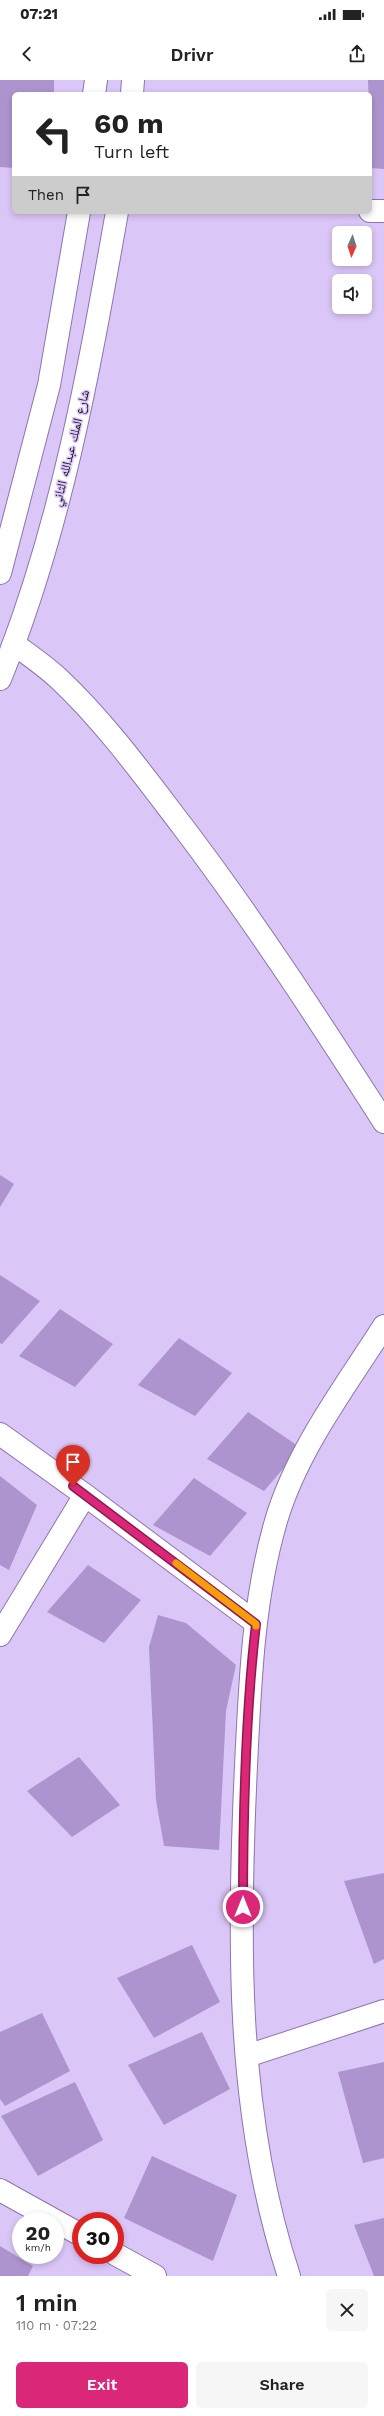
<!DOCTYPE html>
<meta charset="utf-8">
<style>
:root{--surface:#fff;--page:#f6f6f6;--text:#222;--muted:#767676;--accent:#db2777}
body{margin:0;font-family:"Work Sans","Noto Naskh Arabic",sans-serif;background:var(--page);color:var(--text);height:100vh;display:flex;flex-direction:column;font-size:15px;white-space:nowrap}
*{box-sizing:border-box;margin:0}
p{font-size:13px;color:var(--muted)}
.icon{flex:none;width:22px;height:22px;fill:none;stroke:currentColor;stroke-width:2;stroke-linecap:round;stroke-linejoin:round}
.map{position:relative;height:2196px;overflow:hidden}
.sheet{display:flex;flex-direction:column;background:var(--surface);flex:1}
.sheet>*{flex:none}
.guide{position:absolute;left:12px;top:12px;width:360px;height:122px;border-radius:6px;box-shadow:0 2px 6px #0003;background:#fff;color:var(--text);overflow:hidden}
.needle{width:26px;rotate:183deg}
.fabs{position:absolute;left:332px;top:146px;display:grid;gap:8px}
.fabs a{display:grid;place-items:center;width:40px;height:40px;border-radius:6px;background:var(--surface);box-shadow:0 2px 6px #0003;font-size:20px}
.speed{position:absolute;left:12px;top:2132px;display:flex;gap:8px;font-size:20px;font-weight:700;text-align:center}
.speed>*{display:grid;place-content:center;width:52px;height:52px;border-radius:50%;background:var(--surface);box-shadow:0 2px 6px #0003;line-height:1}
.speed small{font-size:10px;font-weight:400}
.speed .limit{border:6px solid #d22;background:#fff;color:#111}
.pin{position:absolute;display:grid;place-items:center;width:34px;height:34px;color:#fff;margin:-41px -17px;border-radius:50% 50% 50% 0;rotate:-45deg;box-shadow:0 0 4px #0007}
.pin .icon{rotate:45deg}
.me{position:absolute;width:44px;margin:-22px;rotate:0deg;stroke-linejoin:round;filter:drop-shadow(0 0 3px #0008)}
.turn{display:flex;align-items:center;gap:14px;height:84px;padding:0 16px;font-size:18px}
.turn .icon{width:52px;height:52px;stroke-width:2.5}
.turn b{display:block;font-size:28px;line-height:34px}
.then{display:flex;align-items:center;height:38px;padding:0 16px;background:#0003;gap:8px;font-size:15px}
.round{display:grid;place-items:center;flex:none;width:42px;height:42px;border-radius:6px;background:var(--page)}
.headline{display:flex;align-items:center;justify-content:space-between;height:68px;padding:0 16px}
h1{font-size:24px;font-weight:600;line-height:30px}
.primary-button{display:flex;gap:8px;margin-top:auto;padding:8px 16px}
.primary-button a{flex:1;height:46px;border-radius:6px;background:var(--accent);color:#fff;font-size:16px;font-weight:600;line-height:46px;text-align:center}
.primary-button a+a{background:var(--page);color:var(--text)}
.status{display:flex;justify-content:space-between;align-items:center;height:28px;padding:0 20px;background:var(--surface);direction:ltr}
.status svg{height:11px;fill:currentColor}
header{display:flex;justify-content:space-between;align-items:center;height:52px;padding:0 16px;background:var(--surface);font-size:18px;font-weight:600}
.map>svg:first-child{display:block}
.building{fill:#ad94ce}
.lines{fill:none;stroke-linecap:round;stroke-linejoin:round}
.street-casing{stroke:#8d75ad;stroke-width:24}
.secondary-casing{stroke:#8d75ad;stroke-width:24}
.street{stroke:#fff;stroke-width:22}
.secondary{stroke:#fff;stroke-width:22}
.route-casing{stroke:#8e194d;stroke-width:10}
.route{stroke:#db2777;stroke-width:7}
.slow{stroke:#f59e0b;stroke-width:7}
.labels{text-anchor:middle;stroke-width:3;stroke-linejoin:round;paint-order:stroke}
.street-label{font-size:13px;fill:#1d1329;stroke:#dac6f7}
</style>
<div class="status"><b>07:21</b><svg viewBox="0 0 49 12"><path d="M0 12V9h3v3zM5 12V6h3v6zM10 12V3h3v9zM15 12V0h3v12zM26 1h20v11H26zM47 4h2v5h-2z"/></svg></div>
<header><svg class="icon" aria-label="back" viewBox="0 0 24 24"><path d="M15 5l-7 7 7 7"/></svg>Drivr<svg class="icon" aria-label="share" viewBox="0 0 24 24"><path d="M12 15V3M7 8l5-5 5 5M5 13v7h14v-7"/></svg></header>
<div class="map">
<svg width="384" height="2196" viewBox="0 0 384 2196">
<rect width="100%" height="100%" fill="#dac6f7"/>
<path class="building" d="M0,0H54V14H14V88L0,87Z
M368,0H384V89L371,88Z
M0,1095L14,1104L0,1127Z
M0,1195L40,1221L2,1264L0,1263Z
M60,1229L113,1264L75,1307L19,1276Z
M179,1258L232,1293L195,1336L138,1305Z
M248,1332L301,1368L264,1411L207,1379Z
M0,1396L37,1425L9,1490L0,1485Z
M194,1398L247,1433L210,1476L153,1445Z
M88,1485L141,1520L104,1563L47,1532Z
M158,1535L186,1543L236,1585L226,1631L219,1770L164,1766L156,1720L149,1567Z
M79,1677L120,1725L72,1757L27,1711Z
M384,1793V1879L374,1884L344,1801Z
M192,1865L220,1922L154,1958L117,1898Z
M42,1933L70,1991L5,2026L0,2019V1952Z
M202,1952L230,2009L164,2045L128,1985Z
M384,1982V2078L363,2083L338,1992Z
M75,2002L103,2060L38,2096L1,2036Z
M152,2076L237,2115L213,2181L124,2138Z
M384,2138V2196H374L354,2145Z
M0,2166L33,2186L28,2196H0Z"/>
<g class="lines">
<defs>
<path id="street" d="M370,131H384
M14,564C29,575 44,585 58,598C105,642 144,696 183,747C255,842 320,942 384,1042
M0,1354L85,1415L256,1543
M0,1555L85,1415
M247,1976L384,1931
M0,2110L81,2155
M115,2174L155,2196
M289,2196C235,2033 238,1855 246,1686C250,1603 253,1520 276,1441C297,1370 345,1307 384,1246"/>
<path id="secondary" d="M94,14L96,0
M132,14L133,0
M0,493L49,305L79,132
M0,599C61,450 89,290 117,132"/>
</defs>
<use href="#street" class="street-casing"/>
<use href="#secondary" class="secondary-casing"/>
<use href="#street" class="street"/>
<use href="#secondary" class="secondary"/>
</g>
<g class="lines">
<defs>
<path id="route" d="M73,1406L256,1544C245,1637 243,1733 243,1827"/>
</defs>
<use href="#route" class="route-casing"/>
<use href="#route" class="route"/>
<path class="slow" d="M176,1483L256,1544V1546"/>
</g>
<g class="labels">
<g class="street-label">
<text transform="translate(70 368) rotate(-76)" y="5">شارع الملك عبدالله الثاني</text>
</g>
</g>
</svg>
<div class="fabs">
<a><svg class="needle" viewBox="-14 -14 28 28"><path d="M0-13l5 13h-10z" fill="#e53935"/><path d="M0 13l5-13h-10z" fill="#767676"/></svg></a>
<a><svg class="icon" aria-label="sound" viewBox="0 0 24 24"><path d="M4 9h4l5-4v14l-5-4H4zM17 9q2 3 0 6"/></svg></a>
</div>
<div class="speed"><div>20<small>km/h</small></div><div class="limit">30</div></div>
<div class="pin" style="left:73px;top:1406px;background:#d93025"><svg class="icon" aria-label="arrive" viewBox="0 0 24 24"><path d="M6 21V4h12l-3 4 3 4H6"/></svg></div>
<svg class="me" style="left:243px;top:1827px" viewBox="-20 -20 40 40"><circle r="17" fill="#db2777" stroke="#fff" stroke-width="3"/><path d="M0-11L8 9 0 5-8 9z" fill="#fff"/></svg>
<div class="guide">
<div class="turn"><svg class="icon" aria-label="left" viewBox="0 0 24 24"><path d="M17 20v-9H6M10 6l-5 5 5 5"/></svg><div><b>60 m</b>Turn left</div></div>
<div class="then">Then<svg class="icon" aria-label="arrive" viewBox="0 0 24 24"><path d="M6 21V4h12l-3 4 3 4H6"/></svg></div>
</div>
</div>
<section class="sheet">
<div class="headline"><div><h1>1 min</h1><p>110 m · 07:22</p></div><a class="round"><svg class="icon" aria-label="close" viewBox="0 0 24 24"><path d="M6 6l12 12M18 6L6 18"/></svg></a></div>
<div class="primary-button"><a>Exit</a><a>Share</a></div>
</section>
